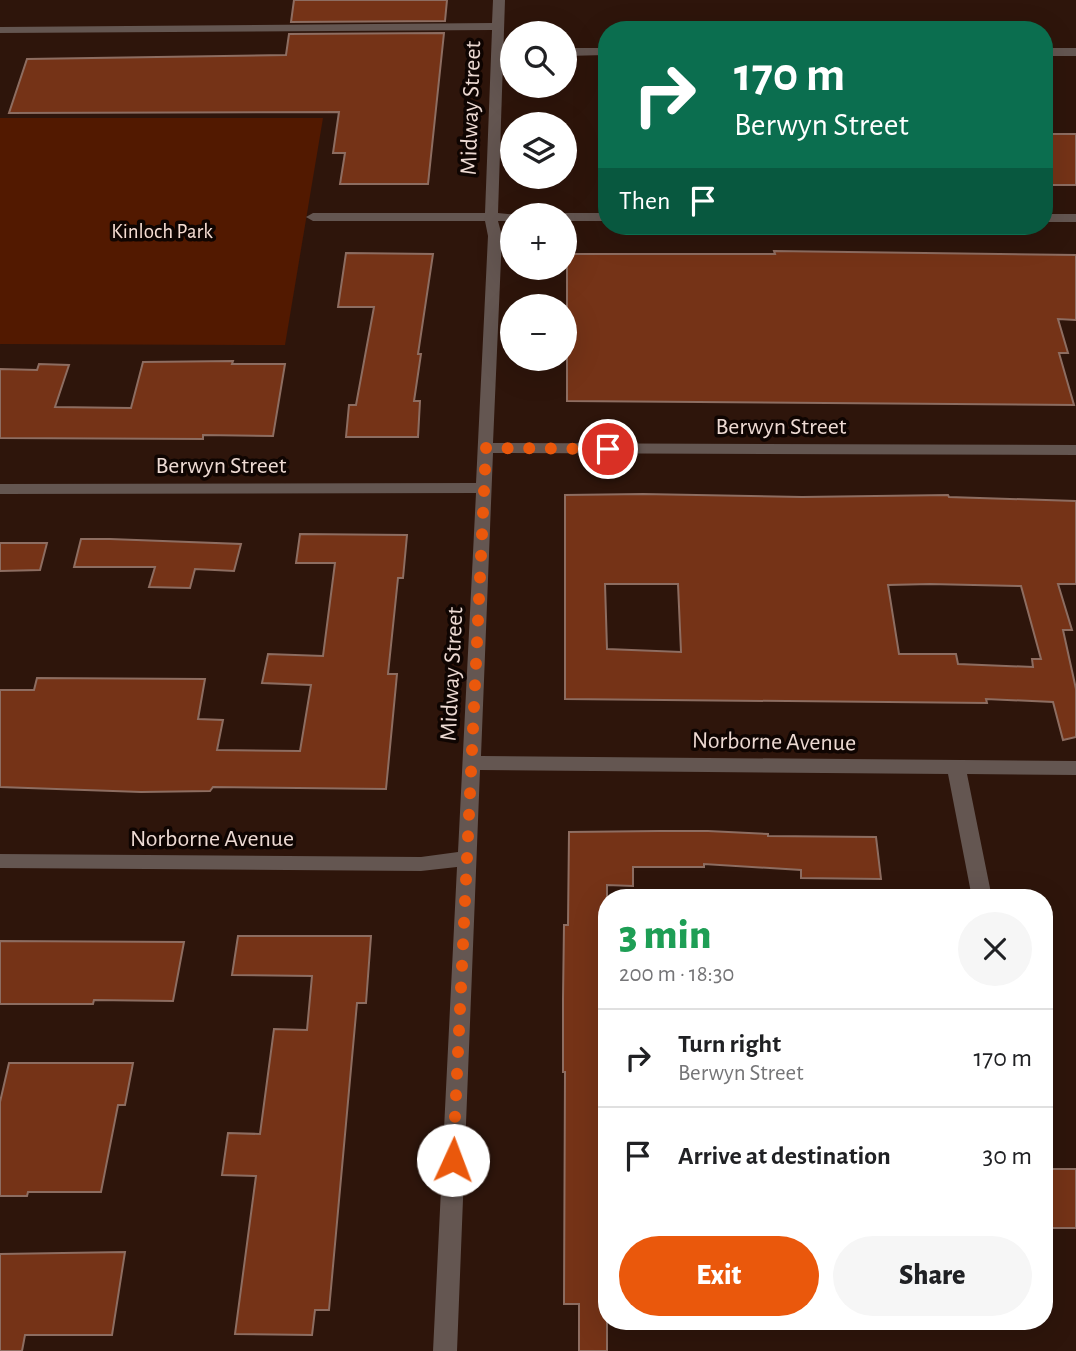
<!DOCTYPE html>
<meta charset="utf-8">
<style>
:root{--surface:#fff;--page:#f6f6f6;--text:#202124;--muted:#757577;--line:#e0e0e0;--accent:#ea580c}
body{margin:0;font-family:"Alegreya Sans",sans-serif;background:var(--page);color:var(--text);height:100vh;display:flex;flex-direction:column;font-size:26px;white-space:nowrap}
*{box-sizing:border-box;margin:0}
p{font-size:23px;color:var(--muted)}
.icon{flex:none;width:38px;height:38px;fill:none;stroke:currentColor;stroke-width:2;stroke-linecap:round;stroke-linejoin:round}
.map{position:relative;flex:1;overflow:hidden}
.sheet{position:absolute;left:598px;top:889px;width:455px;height:441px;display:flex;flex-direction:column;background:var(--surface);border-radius:28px;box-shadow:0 7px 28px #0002}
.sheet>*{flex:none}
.top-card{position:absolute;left:598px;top:21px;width:455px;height:214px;border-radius:28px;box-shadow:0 7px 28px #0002;background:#0b6e4f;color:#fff;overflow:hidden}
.tools{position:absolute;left:500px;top:21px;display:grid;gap:14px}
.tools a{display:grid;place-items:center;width:77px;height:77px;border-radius:50%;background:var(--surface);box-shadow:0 7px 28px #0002;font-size:35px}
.pin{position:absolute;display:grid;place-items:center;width:60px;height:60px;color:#fff;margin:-30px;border:4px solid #fff;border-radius:50%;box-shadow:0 2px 7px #0007}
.me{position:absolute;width:77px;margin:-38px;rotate:2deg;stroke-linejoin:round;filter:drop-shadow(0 0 5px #0008)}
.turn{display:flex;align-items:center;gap:24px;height:147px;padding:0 21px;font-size:32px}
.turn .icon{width:91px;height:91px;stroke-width:2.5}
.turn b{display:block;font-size:49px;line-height:60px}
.then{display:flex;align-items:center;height:66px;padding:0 21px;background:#0003;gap:14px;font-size:26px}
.round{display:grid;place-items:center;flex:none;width:74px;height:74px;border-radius:37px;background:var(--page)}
.summary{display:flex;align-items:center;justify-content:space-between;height:119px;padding:0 21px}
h1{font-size:42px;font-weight:800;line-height:52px;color:#1e9e55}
.primary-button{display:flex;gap:14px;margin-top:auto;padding:14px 21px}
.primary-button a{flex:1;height:80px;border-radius:42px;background:var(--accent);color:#fff;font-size:28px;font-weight:800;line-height:80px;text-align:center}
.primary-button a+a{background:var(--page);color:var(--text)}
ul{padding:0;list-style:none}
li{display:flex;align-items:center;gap:21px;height:98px;padding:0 21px;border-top:2px solid var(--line)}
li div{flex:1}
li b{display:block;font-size:26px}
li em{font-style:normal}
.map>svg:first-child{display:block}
.green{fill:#521900}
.building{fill:#753317;stroke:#8d6d61;stroke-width:2;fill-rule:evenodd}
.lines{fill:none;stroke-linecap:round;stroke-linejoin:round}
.minor{fill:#645651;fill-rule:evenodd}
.route{stroke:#ea580c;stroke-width:12;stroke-dasharray:0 21.6}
.labels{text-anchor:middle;stroke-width:7;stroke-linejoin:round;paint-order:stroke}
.far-park-label{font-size:21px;fill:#f6ddd3;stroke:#0f0502}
.street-label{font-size:24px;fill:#eddad3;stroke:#0f0502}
</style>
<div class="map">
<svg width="1076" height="1351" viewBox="0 0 1076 1351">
<rect width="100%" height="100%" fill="#2e150b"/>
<path class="green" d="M0,118H323L285,345L0,344Z"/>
<path class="building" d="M294,0H447L445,21L291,22Z
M444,33L428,184H340L345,153H333L339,112L9,113L27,59L286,55L289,34Z
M1045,134H1076V185H1045Z
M774,251L1076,255V320L1058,319L1068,353H1059L1074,405L567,401V254H775Z
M346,253L433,254L418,354H421L414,401H420L418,437H346L349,405H356L374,307H338Z
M233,361L232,364H285L273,436L203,435V439L0,438V369L37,370L39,364L69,365L55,407L131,408L143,362Z
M643,494L802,497L948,495L949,497L1076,501V584H1058L1072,630H1063L1076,689V737L1063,740L1053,702L986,699L987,703L565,699V495ZM605,584H678L681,652L607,649ZM930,584L1021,586L1041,659H1032L1033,667L958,664L956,654H899L888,585Z
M300,534L407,535L403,578H398L388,674H397L386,789L213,787L210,791L141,792L0,787V690H34L37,678L205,679L198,719L223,720L217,750L300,751L311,685L262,683L268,654L323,656L335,563H296Z
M81,539H110L241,544L234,571L195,569L190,588L149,587L155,567H74Z
M0,543H47L40,570L0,571Z
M659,831H708L768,834V836L876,837L881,879L801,878V870L704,864V867H633V886L607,885V1351H579V1304H564L565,1072H563V999L564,925H568L569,832Z
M238,936H371L366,1003H357L329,1310H315L312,1335L235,1334L256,1176L222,1175L228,1133L260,1134L274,1029L307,1030L312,976L232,975Z
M0,941L184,942L173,1001L94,1000L93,1004H0Z
M9,1063H133L125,1105H118L101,1192H28L27,1196H0V1102Z
M1045,1169H1076V1228H1045Z
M125,1252L112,1335H25L22,1351H0V1254Z"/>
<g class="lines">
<path class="minor" d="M493,0H505L498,213L518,215H513V221H498L502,236L493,443L1076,445V455L493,453L481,756L1076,761V775L967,774L992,898H972L948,774L480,770L457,1351H433L457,867L421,871L0,868V854L421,857L458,852L476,493L0,494V484L476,483L488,236L485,221H313L306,217L313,213H485L492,30L0,33V27L492,23Z
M565,48H607V55L565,56Z
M1045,48H1076V56H1045Z
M565,213H607V221H565V215H560Z
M1045,214H1076V222H1045Z"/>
</g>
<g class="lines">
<path class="route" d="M453,1160L486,448L608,449"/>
</g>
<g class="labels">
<g class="far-park-label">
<text x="162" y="238">Kinloch Park</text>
</g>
<g class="street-label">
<text transform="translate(470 108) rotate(-88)" y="8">Midway Street</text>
<text x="781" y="434">Berwyn Street</text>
<text x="221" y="473">Berwyn Street</text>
<text transform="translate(451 674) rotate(-87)" y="8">Midway Street</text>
<text transform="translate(774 741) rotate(1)" y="8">Norborne Avenue</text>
<text x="212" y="846">Norborne Avenue</text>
</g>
</g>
</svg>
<div class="tools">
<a><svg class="icon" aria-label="search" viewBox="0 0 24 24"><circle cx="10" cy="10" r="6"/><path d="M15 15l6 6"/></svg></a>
<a><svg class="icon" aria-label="layers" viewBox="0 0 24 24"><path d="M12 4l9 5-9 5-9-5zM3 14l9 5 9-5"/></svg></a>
<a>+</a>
<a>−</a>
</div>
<div class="pin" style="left:608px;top:449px;background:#d93025"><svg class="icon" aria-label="arrive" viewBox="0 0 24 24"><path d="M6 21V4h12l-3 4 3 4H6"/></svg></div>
<svg class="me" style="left:453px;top:1160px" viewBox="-20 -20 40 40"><circle r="19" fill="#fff"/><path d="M0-13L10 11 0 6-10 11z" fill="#ea580c"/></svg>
<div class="top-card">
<div class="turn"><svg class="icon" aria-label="right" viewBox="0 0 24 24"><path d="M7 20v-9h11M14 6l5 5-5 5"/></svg><div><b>170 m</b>Berwyn Street</div></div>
<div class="then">Then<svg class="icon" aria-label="arrive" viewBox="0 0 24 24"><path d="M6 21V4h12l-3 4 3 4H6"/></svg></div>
</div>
<section class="sheet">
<div class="summary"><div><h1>3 min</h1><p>200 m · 18:30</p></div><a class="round"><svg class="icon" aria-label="close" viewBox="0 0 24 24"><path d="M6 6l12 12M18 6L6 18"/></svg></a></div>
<ul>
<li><svg class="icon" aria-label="right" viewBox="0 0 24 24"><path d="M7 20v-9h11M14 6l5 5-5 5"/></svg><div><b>Turn right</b><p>Berwyn Street</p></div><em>170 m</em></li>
<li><svg class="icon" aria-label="arrive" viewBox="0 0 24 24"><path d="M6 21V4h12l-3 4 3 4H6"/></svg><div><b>Arrive at destination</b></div><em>30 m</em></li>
</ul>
<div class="primary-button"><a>Exit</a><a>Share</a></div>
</section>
</div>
